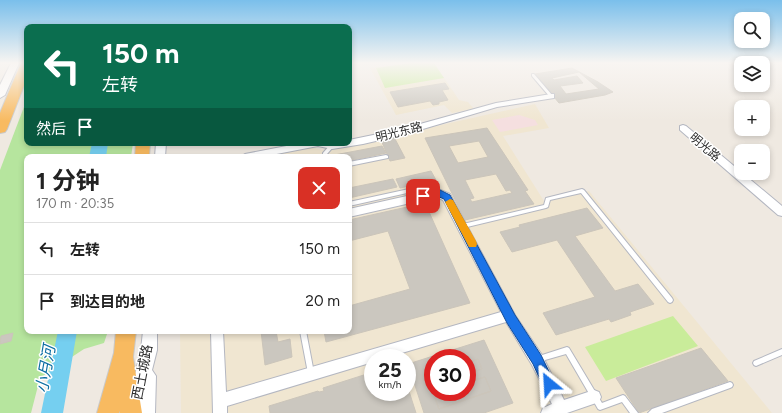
<!DOCTYPE html>
<html lang="zh">
<meta charset="utf-8">
<style>
:root{--surface:#fff;--page:#f6f6f6;--text:#222;--muted:#767676;--line:#e0e0e0}
body{margin:0;font-family:Figtree,"Noto Sans SC",sans-serif;background:var(--page);color:var(--text);height:100vh;display:flex;flex-direction:column;font-size:15px;white-space:nowrap}
*{box-sizing:border-box;margin:0}
p{font-size:13px;color:var(--muted)}
.icon{flex:none;width:22px;height:22px;fill:none;stroke:currentColor;stroke-width:2;stroke-linecap:round;stroke-linejoin:round}
.map{position:relative;flex:1;overflow:hidden}
.sheet{position:absolute;left:24px;top:154px;width:328px;height:180px;display:flex;flex-direction:column;background:var(--surface);border-radius:8px;box-shadow:0 2px 6px #0003}
.sheet>*{flex:none}
.top-card{position:absolute;left:24px;top:24px;width:328px;height:122px;border-radius:8px;box-shadow:0 2px 6px #0003;background:#0b6e4f;color:#fff;overflow:hidden}
.controls{position:absolute;left:734px;top:12px;display:grid;gap:8px}
.controls a{display:grid;place-items:center;width:36px;height:36px;border-radius:8px;background:var(--surface);box-shadow:0 2px 6px #0003;font-size:20px}
.speed{position:absolute;left:364px;top:349px;display:flex;gap:8px;font-size:20px;font-weight:700;text-align:center}
.speed>*{display:grid;place-content:center;width:52px;height:52px;border-radius:50%;background:var(--surface);box-shadow:0 2px 6px #0003;line-height:1}
.speed small{font-size:10px;font-weight:400}
.speed .limit{border:6px solid #d22;background:#fff;color:#111}
.pin{position:absolute;display:grid;place-items:center;width:34px;height:34px;color:#fff;margin:-17px;border-radius:8px;box-shadow:0 2px 6px #0006}
.me{position:absolute;width:44px;margin:-22px;rotate:333deg;stroke-linejoin:round;filter:drop-shadow(0 0 3px #0008)}
.turn{display:flex;align-items:center;gap:14px;height:84px;padding:0 12px;font-size:18px}
.turn .icon{width:52px;height:52px;stroke-width:2.5}
.turn b{display:block;font-size:28px;line-height:34px}
.then{display:flex;align-items:center;height:38px;padding:0 12px;background:#0003;gap:8px;font-size:15px}
.round{display:grid;place-items:center;flex:none;width:42px;height:42px;border-radius:8px;background:var(--page)}
.summary{display:flex;align-items:center;justify-content:space-between;height:68px;padding:0 12px}
h1{font-size:24px;font-weight:700;line-height:30px}
ul{padding:0;list-style:none}
li{display:flex;align-items:center;gap:12px;height:52px;padding:0 12px;border-top:1px solid var(--line)}
li div{flex:1}
li b{display:block;font-size:15px}
li em{font-style:normal}
.map>svg:first-child{display:block}
.education{fill:#f0e6d1;fill-rule:evenodd}
.medical{fill:#f5dfe0}
.green{fill:#b6e59e}
.pitch{fill:#c9ec9a}
.water{fill:#75cff0}
.building{fill:#cbc7bf;stroke:#cbc5ba;fill-rule:evenodd}
.lines{fill:none;stroke-linecap:round;stroke-linejoin:round}
.service-casing{stroke:#b4b7c1;stroke-width:2}
.minor-casing{stroke:#b4b7c1;stroke-width:2}
.tertiary-casing{stroke:#b4b7c1;stroke-width:2}
.trunk-casing{stroke:#c9c9c9;stroke-width:2}
.service{fill:#fff;fill-rule:evenodd}
.minor{fill:#fff;fill-rule:evenodd}
.tertiary{fill:#fff;fill-rule:evenodd}
.trunk{fill:#f8ba60;fill-rule:evenodd}
.route{fill:#1a73e8;stroke:#114b97}
.slow{fill:#f59e0b}
.labels{text-anchor:middle;stroke-width:3;stroke-linejoin:round;paint-order:stroke}
.street-label{font-size:12px;fill:#2e2e2e;stroke:#fff}
.near-street-label{font-size:14px;fill:#2e2e2e;stroke:#fff}
.near-water-label{font-size:16px;font-style:italic;fill:#0d6fa3;stroke:#fff}
</style>
<div class="map">
<svg width="782" height="413" viewBox="0 0 782 413">
<rect width="100%" height="100%" fill="#efe9e1"/>
<path class="education" d="M400,63H434L459,100L468,102L474,109L452,113L444,105L396,115L370,68Z
M535,104L549,128L503,136L544,201L589,191L772,413H181L180,331H349V157H259L309,147L322,150L361,143ZM373,358H407V392H373ZM433,358H467V392H433Z"/>
<path class="medical" d="M519,115L535,120L538,125L500,132L492,120Z"/>
<path class="green" d="M27,99V143H133L131,157H27V331H108L104,343L84,349L40,378L31,413H0V170Z"/>
<path class="pitch" d="M411,63H434L444,78L385,88L376,68Z
M673,316L698,346L606,381L585,347Z"/>
<path class="water" d="M92,143H108L106,157H89Z
M58,331H77L63,413H41Z"/>
<path class="building" d="M572,68L598,82L613,92L605,95L559,103L535,74ZM579,72L599,89L566,94L560,86L583,83L577,76L554,80L552,78Z
M445,83L449,89L442,90L448,100L439,102V104L433,105L430,101L398,107L390,92Z
M487,128L528,190L525,191L534,204L465,220L425,138ZM479,141L488,157L458,163L449,146ZM496,174L506,191L510,190L512,193L472,202L470,199L474,198L465,180Z
M394,137L405,158L390,161L381,140Z
M382,146L386,153L349,161V157L329,156Z
M431,171L436,180L400,188L396,179Z
M393,179L397,187L349,198V188Z
M425,203L470,303L326,342L324,331H349V304V306L410,289L388,231L349,241V220Z
M587,208L603,228L575,236L615,291L638,284L654,304L630,312L631,315L611,322L609,319L556,335L543,313L595,297L557,240L512,252L500,232L520,227L519,225Z
M261,331H276L278,342L290,339L292,357L265,365Z
M13,333L11,341L0,344L1,336Z
M484,340L513,403L484,413H424L408,364ZM433,358H467V363L478,359L482,369L467,374L471,381L485,377L491,391L439,409L427,376L433,374Z
M701,348L728,381L639,413L616,378Z
M478,359L482,369L467,374L471,381L485,377L491,391L439,409L427,376L433,374V392H467V363Z
M370,373L373,392H407V385L416,413H270L269,406L318,391L319,392L324,391L323,388Z"/>
<g class="lines">
<defs>
<path id="service" d="M532,74H534L552,95V97H550L532,76Z
M330,145H334V146L327,154V157H323V153Z
M386,155L388,156V158L349,166V162Z
M432,184L434,185V187L349,206V202Z
M582,189L584,190L672,298L673,300L672,302L670,303L668,302L581,193L550,200L548,207L546,208L463,228L461,227L460,226L461,225L463,224L544,205L546,198Z
M300,331H306L314,373L313,375L311,376L309,375L308,373Z
M567,347L569,348L602,403L623,395L625,396L638,413H630L622,402L600,410L598,409L566,354L538,362L536,361L535,359L536,357Z
M782,349V355L756,366L754,365L753,363L754,361Z
M730,382L732,383L733,385L732,387L730,388L662,413H648L652,409Z"/>
<path id="minor" d="M551,94H554V98L497,107L406,134L363,144L332,149L318,146L261,157H240L245,154L302,143H349V140L402,129L496,103Z
M683,125L686,126L782,206V216L778,215L680,130V126Z
M438,189L450,194L515,315L542,355L564,400L594,390L599,392L601,397L599,402L567,413H541L543,408L552,404L532,365L506,322L385,358H373V362L227,406V413H213L211,331H223L226,392L501,312L443,200L437,197L349,217V209Z"/>
<path id="tertiary" d="M11,63H19L5,95L0,98V85Z
M156,143H166L165,157H155Z
M143,331H157V350L152,370L156,376L155,413H126L141,350Z"/>
<path id="trunk" d="M21,63H27V78L7,129L5,132L0,133V113Z
M136,143H150L149,157H135Z
M116,331H136L133,357L142,413H120V411L119,413H97L114,353Z"/>
</defs>
<use href="#service" class="service-casing"/>
<use href="#minor" class="minor-casing"/>
<use href="#tertiary" class="tertiary-casing"/>
<use href="#trunk" class="trunk-casing"/>
<use href="#service" class="service"/>
<use href="#minor" class="minor"/>
<use href="#tertiary" class="tertiary"/>
<use href="#trunk" class="trunk"/>
</g>
<linearGradient id="sky" x2="0" y2="1"><stop stop-color="#7abfeb"/><stop offset="0.52" stop-color="#f8f5f2"/><stop offset="1" stop-color="#f8f5f2" stop-opacity="0"/></linearGradient>
<rect width="782" height="121" fill="url(#sky)"/>
<path class="route" d="M438,189L450,195L515,315L541,355L555,384L553,388L549,390L544,388L533,364L507,323L444,199L437,196L423,199L418,196L420,194Z"/>
<path class="slow" d="M450,199L453,200L476,241L477,244L476,247H469L445,202Z"/>
<g class="labels">
<g class="street-label">
<text transform="translate(399 132) rotate(-14)" y="4">明光东路</text>
<text transform="translate(705 147) rotate(40)" y="4">明光路</text>
</g>
<g class="near-street-label">
<text transform="translate(142 372) rotate(-79)" y="5">西土城路</text>
</g>
<g class="near-water-label">
<text transform="translate(45 369) rotate(-80)" y="6">小月河</text>
</g>
</g>
</svg>
<div class="controls">
<a><svg class="icon" aria-label="search" viewBox="0 0 24 24"><circle cx="10" cy="10" r="6"/><path d="M15 15l6 6"/></svg></a>
<a><svg class="icon" aria-label="layers" viewBox="0 0 24 24"><path d="M12 4l9 5-9 5-9-5zM3 14l9 5 9-5"/></svg></a>
<a>+</a>
<a>−</a>
</div>
<div class="speed"><div>25<small>km/h</small></div><div class="limit">30</div></div>
<div class="pin" style="left:423px;top:196px;background:#d93025"><svg class="icon" aria-label="arrive" viewBox="0 0 24 24"><path d="M6 21V4h12l-3 4 3 4H6"/></svg></div>
<svg class="me" style="left:549px;top:384px" viewBox="-20 -20 40 40"><path d="M0-17L14 15 0 8-14 15z" fill="#1a73e8" stroke="#fff" stroke-width="4"/></svg>
<div class="top-card">
<div class="turn"><svg class="icon" aria-label="left" viewBox="0 0 24 24"><path d="M17 20v-9H6M10 6l-5 5 5 5"/></svg><div><b>150 m</b>左转</div></div>
<div class="then">然后<svg class="icon" aria-label="arrive" viewBox="0 0 24 24"><path d="M6 21V4h12l-3 4 3 4H6"/></svg></div>
</div>
<section class="sheet">
<div class="summary"><div><h1>1 分钟</h1><p>170 m · 20:35</p></div><a class="round" style="background:#d93025;color:#fff"><svg class="icon" aria-label="close" viewBox="0 0 24 24"><path d="M6 6l12 12M18 6L6 18"/></svg></a></div>
<ul>
<li><svg class="icon" aria-label="left" viewBox="0 0 24 24"><path d="M17 20v-9H6M10 6l-5 5 5 5"/></svg><div><b>左转</b></div><em>150 m</em></li>
<li><svg class="icon" aria-label="arrive" viewBox="0 0 24 24"><path d="M6 21V4h12l-3 4 3 4H6"/></svg><div><b>到达目的地</b></div><em>20 m</em></li>
</ul>
</section>
</div>
